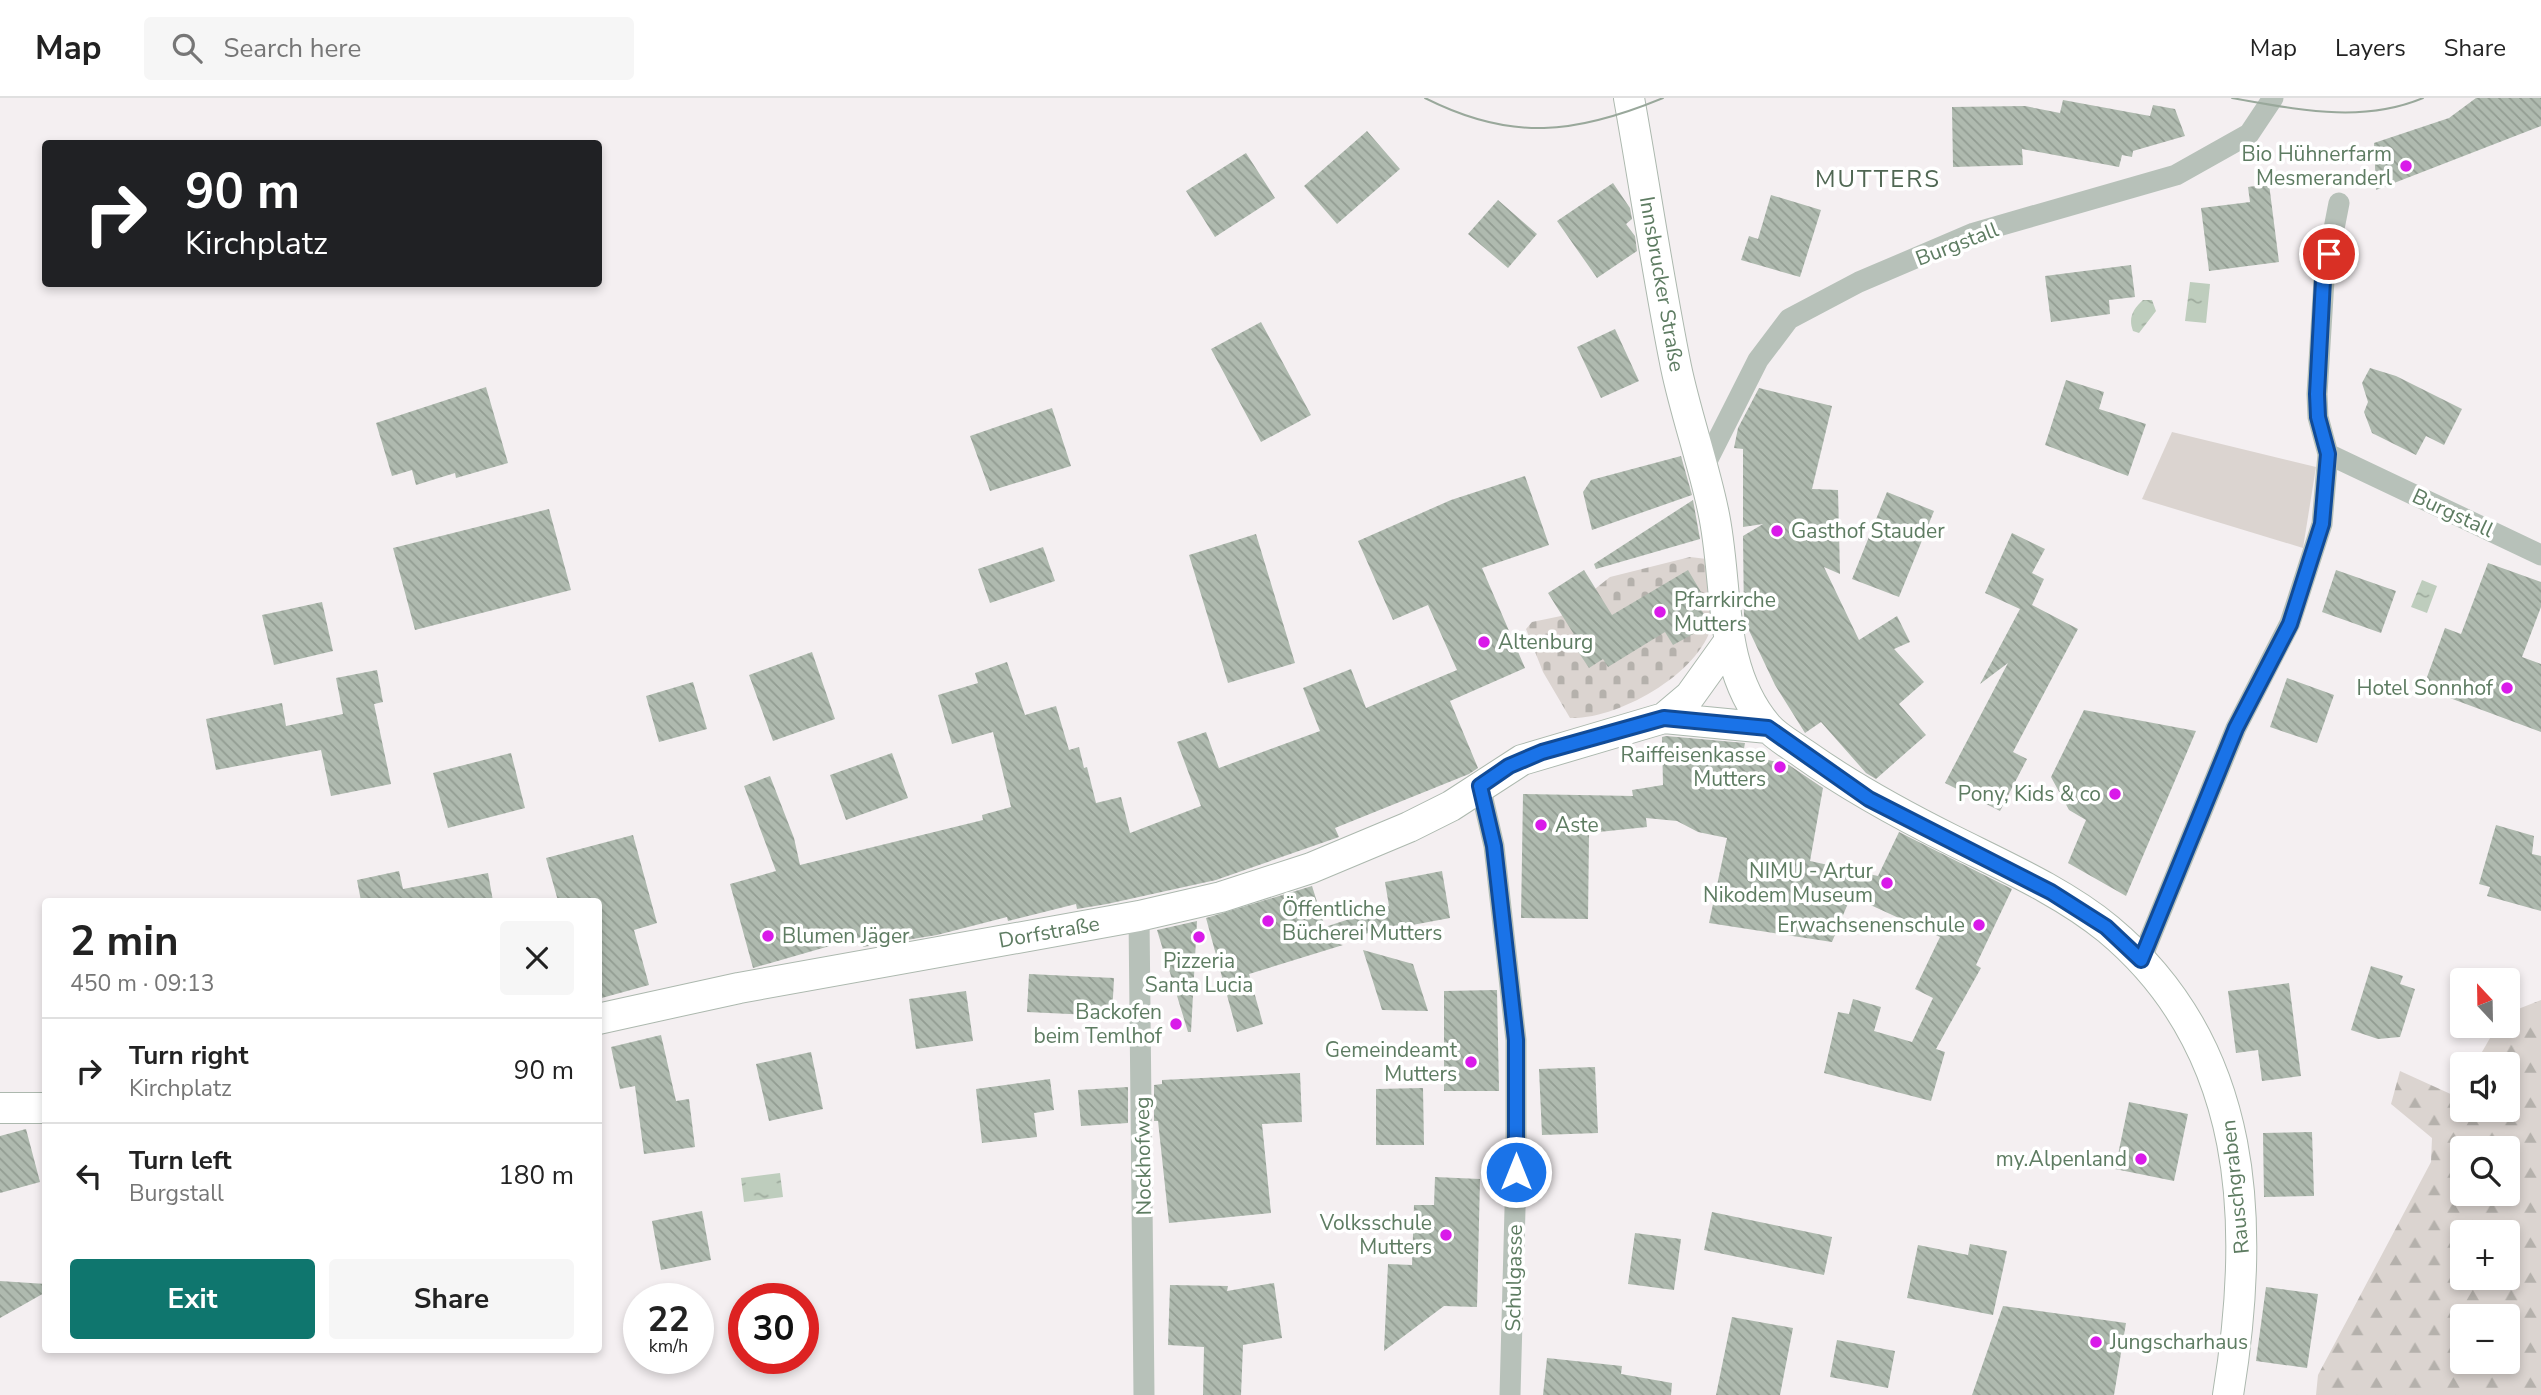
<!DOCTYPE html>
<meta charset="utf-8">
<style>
:root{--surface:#fff;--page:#f6f6f6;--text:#222;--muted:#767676;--line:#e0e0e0;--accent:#0f766e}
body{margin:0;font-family:"Nunito Sans",sans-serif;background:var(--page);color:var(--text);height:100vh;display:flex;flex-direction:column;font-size:26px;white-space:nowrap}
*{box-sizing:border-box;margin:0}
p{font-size:23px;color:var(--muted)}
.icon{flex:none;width:38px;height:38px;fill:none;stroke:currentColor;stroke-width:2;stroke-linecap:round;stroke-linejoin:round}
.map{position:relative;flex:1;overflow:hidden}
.side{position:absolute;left:42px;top:800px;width:560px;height:455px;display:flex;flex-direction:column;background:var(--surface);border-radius:7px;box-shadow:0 4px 10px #0003}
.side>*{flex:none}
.guide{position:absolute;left:42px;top:42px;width:560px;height:147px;border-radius:7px;box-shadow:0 4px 10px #0003;background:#202124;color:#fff;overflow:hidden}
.needle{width:46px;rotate:338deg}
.tools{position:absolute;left:2450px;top:870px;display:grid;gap:14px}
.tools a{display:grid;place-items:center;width:70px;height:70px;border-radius:7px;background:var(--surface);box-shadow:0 4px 10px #0003;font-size:35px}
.speed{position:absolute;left:623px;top:1185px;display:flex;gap:14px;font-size:35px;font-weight:700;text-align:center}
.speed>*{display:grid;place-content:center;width:91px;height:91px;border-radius:50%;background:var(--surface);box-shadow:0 4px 10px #0003;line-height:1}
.speed small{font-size:18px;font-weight:400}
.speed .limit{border:10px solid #d22;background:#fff;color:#111}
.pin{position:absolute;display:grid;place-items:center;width:60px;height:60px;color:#fff;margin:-30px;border:4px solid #fff;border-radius:50%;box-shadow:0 2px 7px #0007}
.me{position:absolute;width:77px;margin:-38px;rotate:0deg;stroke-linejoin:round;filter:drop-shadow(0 0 5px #0008)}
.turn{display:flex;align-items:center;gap:24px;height:147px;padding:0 28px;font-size:32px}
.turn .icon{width:91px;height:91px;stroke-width:2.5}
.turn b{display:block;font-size:49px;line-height:60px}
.round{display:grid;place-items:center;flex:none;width:74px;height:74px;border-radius:7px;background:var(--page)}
.head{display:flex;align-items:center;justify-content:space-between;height:119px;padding:0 28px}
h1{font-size:42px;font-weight:700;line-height:52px}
.button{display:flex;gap:14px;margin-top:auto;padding:14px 28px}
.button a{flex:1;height:80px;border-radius:7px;background:var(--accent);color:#fff;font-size:28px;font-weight:700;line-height:80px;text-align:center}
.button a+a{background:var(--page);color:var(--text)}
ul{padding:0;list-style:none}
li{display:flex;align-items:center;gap:21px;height:105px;padding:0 28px;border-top:2px solid var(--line)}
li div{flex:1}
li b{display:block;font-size:26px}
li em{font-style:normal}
header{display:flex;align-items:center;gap:42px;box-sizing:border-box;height:98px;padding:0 35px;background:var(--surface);border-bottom:2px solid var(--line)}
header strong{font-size:33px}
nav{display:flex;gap:38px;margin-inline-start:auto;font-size:24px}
.search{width:490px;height:63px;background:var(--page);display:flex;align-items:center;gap:18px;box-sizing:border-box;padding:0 24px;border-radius:7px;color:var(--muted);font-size:26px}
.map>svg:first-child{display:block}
.green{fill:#dbd4d0}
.forest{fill:url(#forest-firs);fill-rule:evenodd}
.cemetery{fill:url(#cemetery-stones)}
.water{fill:url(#water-ripples)}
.building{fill:url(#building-back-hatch)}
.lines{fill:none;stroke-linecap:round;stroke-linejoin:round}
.secondary-casing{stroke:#acb8ae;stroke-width:32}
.street{stroke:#b7c1b9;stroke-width:21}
.secondary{stroke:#fff;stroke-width:30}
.tram{stroke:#99a89b;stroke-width:2}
.route-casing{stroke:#114b97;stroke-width:18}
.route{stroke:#1a73e8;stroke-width:12}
.poi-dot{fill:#d91ae9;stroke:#fff;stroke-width:2.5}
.labels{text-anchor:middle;stroke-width:7;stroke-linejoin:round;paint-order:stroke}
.poi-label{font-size:21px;fill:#5e7c62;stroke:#fff;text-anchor:end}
.street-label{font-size:21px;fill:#5e7c62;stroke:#fff}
.quarter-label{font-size:24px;letter-spacing:2px;fill:#506753;stroke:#fff}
</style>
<header>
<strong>Map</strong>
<div class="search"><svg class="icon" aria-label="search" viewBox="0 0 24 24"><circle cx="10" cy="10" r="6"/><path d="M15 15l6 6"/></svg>Search here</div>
<nav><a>Map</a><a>Layers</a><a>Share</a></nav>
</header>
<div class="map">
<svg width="2541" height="1297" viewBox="0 0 2541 1297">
<defs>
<pattern id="forest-firs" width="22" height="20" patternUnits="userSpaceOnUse" patternTransform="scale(1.75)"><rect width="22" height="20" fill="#dbd4d0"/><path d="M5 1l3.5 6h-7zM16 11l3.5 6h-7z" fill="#b5b1ac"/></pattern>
<pattern id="cemetery-stones" width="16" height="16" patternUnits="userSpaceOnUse" patternTransform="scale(1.75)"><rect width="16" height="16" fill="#dbd4d0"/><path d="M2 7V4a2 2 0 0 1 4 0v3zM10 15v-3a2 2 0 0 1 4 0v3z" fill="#b5b1ac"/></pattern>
<pattern id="water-ripples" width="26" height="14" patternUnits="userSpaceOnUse" patternTransform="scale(1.75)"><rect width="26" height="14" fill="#becdbd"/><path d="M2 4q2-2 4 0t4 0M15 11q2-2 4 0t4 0" fill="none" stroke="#9eab9d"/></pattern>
<pattern id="building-back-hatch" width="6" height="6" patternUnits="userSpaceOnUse" patternTransform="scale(1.75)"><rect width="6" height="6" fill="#afbaaf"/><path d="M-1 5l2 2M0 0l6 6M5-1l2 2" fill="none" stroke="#929c92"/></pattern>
</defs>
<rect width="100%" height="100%" fill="#f4eff1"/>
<path class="green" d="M2172,334L2316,369L2303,450L2142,401Z"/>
<path class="forest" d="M2541,902V1297H2316L2318,1277L2431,1064L2432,1040L2391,1006L2400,973L2455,998L2462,987V1012H2508V966H2475L2497,928H2508V915ZM2462,1050H2508V1096H2462ZM2462,1134H2508V1180H2462ZM2508,1218V1264H2462V1218Z"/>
<path class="cemetery" d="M1690,459L1707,461C1709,480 1716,503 1713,521C1706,573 1618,622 1570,620L1543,574L1526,531L1532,524L1561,518L1610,479Z"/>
<path class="water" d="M2190,184L2210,186L2206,225L2185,223Z
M2143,202H2152L2156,213L2139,235L2133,233C2128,220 2133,211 2143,202Z
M2422,482L2437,488L2427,515L2411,509Z
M780,1075L783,1099L744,1104L741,1080Z"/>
<path class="building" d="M2476,0H2541V28L2376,92L2374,45L2449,20Z
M2063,2L2150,18L2153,7L2175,11L2185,38L2133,53L2132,59L2122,57L2119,69L2022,51L2023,67L1953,69L1952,9L2025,8L2060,15Z
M1367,33L1400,71L1337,126L1304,88Z
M1246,55L1275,100L1215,139L1186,93Z
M1613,85L1630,110L1632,121L1626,126L1635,138L1637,153L1597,180L1557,123Z
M2269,86L2279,164L2209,173L2201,110L2250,104L2248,89Z
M1771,97L1821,112L1800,179L1741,162L1749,138L1758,141Z
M1498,102L1537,136L1508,170L1468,136Z
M2131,167L2135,199L2109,202L2110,216L2051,224L2045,178Z
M1261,224L1311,317L1261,344L1211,251Z
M1615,231L1639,283L1601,300L1577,249Z
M2370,270L2396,278L2462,311L2444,347L2426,338L2416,357L2372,335L2364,314L2368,304L2362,285Z
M2066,282L2104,294L2099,311L2146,326L2128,378L2045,347Z
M486,289L508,365L456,380L455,375L416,387L412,372L392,378L376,325Z
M1759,290L1832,308L1812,391L1838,392L1840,476L1824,469L1859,542L1897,518L1910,544L1894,551L1924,584L1899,606L1926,637L1876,681L1866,675L1821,624L1805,635L1775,587L1744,522L1743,438L1763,426L1743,429V351L1734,350L1738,330Z
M1052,310L1071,368L990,393L970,338Z
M1681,358L1692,397L1592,432L1583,394L1591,382Z
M1525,378L1549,447L1482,470L1525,570L1450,603L1478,670L1469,676L1335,730L1339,739L1216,782L1107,806L1077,811L1076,806L1008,823L1007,819L937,837L863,849L861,839L753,870L730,786L776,773L744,688L770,678L794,740L800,767L983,722L982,717L1011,709L993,634L952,646L938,597L978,585L975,575L1007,564L1025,617L1056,608L1069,652L1079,649L1084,670L1087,669L1096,705L1121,699L1130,735L1201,708L1177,644L1206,634L1219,670L1320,633L1303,590L1351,571L1366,610L1457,572L1428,507L1393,522L1358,443L1451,402Z
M1887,394L1934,413L1899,499L1852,481Z
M1693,402L1700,441L1596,471L1594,466Z
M549,411L571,492L415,532L393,450Z
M2012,435L2045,451L2032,475L2044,481L2032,507L2078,531L2013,654L2027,661L2000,713L1945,685L2008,565L1980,586L2020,511L1985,495Z
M1256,436L1295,565L1228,585L1189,457Z
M1043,449L1055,483L990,505L978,471Z
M2488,465L2541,484V509L2522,559L2541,566V634L2423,590L2445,530L2461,536Z
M1584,472L1612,517L1688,472L1701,494L1698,506L1708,523L1693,531L1695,535L1673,547L1665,534L1608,569L1603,561L1589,570L1575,549L1580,546L1548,495Z
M2336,472L2396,493L2381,535L2322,514Z
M322,504L333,553L274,567L262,517Z
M812,554L835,621L773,643L749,577Z
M377,572L383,604L374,606L391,686L331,698L321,652L216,672L206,621L282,605L286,628L343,616L336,580Z
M2287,580L2334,597L2317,645L2270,629Z
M693,584L707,631L659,644L646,598Z
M2084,612L2196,633L2126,798L2068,765L2086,722L2069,712L2051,679Z
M1666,638L1745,645L1743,656L1789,667L1823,690L1810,763L1878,778L1899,734L2012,791L1976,867L1981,870L1936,951L1945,954L1931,1003L1824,975L1838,914L1849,916L1853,901L1881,909L1874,933L1912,944L1933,900L1915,891L1940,839L1851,798L1832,844L1709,825L1727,740L1698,734L1677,723L1646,720L1647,729L1589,735L1588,821L1521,820L1523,696L1633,698L1632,692L1663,687L1662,639Z
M511,655L525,710L448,730L433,675Z
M892,655L908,700L846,722L830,677Z
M2496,727L2534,738L2532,756L2541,758V813L2487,798L2490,789L2479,786Z
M633,737L657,825L634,832L649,887L598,901V803H558L546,760Z
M399,773L403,791L488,775L493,803H361L357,782Z
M1442,773L1450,820L1326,843L1343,847L1249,876L1263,926L1237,934L1206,820L1312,788L1325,829L1389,808L1385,784Z
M1197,823L1191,934H1188L1157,832Z
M1363,852L1413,866L1428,913L1382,912Z
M2371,868L2403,878L2400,886L2415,891L2400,939L2378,941L2351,932Z
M1029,876L1114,880L1112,918L1027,914Z
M2289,885L2301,978L2262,983L2258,952L2236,955L2228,893Z
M1497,892L1499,993H1444V893Z
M966,893L973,943L916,951L909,901Z
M661,937L676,1003L689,1001L695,1049L644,1056L635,988L620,991L611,949Z
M811,954L823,1011L769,1023L756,966Z
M1595,969L1598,1035L1542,1037L1539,971Z
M1300,975L1302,1024L1262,1026L1271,1115L1169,1125L1158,1023H1154V987L1162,986V982Z
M1050,981L1054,1012L1034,1015L1037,1039L982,1045L976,991Z
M1128,989V1025L1081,1028L1078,992Z
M1423,990L1424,1047H1376V991Z
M2129,1004L2188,1016L2174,1083L2115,1071Z
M26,1031L40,1084L0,1095V1038Z
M2312,1034L2314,1098L2264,1099L2263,1035Z
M1435,1079L1480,1081L1477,1209L1444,1208L1384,1253L1388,1166L1412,1167L1414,1107H1434Z
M702,1113L711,1162L661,1172L652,1123Z
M1712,1114L1832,1139L1824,1177L1704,1152Z
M1635,1135L1681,1141L1674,1192L1628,1186Z
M1970,1146L2007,1153L1993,1217L1907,1200L1918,1147L1968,1157Z
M0,1183L46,1186V1194L0,1220Z
M1274,1185L1282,1240L1243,1247L1241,1297H1203L1204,1249L1168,1247L1170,1187L1228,1188L1227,1193Z
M2266,1189L2318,1196L2307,1270L2256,1263Z
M2003,1208L2126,1225L2114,1297H1972Z
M1732,1219L1793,1230L1780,1297H1716Z
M1837,1242L1895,1253L1888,1290L1830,1279Z
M1547,1260L1622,1268L1621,1276L1672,1285L1671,1297H1543Z"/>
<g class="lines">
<defs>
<path id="secondary" d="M1629,0C1645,89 1658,180 1676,269C1686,317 1703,364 1713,412C1729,484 1716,568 1767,628C1776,639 1793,648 1804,656C1852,690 1900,716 1952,742C2004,768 2063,794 2108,831C2251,950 2256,1127 2228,1297
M1664,620L1690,598L1728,545
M598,921L739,890L1139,818L1221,799L1311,770L1409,729L1451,708L1522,662L1664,620L1768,630
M0,1010H46"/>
</defs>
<use href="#secondary" class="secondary-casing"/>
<path class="street" d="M2328,356L2541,457
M1704,369L1758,262L1789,221L1859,184L1974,135L2176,77L2249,36L2273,0
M1480,688L1494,748L1516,942V1074L1510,1297
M1139,818L1144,1297
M2141,862L2236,630L2290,525L2322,426L2328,356L2318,319L2317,296L2324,182L2339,105"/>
<use href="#secondary" class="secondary"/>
<path class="tram" d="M1425,0C1512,44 1576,36 1663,0
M2232,0C2296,11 2361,26 2423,0"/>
</g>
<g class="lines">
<defs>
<path id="route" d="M1516,1074V942L1494,748L1480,688L1509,668L1542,654L1664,620L1768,630L1869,701L2051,794L2106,829L2141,862L2236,630L2290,526L2322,426L2328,356L2318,319L2317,296L2323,182L2329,156"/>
</defs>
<use href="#route" class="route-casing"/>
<use href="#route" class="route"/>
</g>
<g class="poi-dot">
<circle cx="2406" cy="68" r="7"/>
<circle cx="1777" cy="433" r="7"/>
<circle cx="1660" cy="514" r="7"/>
<circle cx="1484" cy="544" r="7"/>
<circle cx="2507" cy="590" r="7"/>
<circle cx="1780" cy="669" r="7"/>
<circle cx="2115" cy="696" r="7"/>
<circle cx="1541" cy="727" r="7"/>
<circle cx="1887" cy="785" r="7"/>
<circle cx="1268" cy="823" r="7"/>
<circle cx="1979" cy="827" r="7"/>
<circle cx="768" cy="838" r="7"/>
<circle cx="1199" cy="839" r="7"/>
<circle cx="1176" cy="926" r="7"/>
<circle cx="1471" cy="964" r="7"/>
<circle cx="2141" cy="1061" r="7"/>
<circle cx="1446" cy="1137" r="7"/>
<circle cx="2096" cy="1244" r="7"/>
</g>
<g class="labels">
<g class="poi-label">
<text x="2392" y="63">Bio Hühnerfarm<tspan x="2392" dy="24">Mesmeranderl</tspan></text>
<text x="1791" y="440" text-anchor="start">Gasthof Stauder</text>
<text x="1674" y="509" text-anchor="start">Pfarrkirche<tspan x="1674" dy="24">Mutters</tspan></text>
<text x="1498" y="551" text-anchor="start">Altenburg</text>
<text x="2493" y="597">Hotel Sonnhof</text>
<text x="1766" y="664">Raiffeisenkasse<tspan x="1766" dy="24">Mutters</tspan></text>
<text x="2101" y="703">Pony, Kids &amp; co</text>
<text x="1555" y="734" text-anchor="start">Aste</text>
<text x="1873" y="780">NIMU - Artur<tspan x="1873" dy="24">Nikodem Museum</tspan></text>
<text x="1282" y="818" text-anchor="start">Öffentliche<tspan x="1282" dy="24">Bücherei Mutters</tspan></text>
<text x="1965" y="834">Erwachsenenschule</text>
<text x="782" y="845" text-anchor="start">Blumen Jäger</text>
<text x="1199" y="870" text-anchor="middle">Pizzeria<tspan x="1199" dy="24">Santa Lucia</tspan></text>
<text x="1162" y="921">Backofen<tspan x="1162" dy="24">beim Temlhof</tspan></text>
<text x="1457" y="959">Gemeindeamt<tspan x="1457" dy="24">Mutters</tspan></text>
<text x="2127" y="1068">my.Alpenland</text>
<text x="1432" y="1132">Volksschule<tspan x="1432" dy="24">Mutters</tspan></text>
<text x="2110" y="1251" text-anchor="start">Jungscharhaus</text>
</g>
<g class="street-label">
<text transform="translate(1957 146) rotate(-21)" y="7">Burgstall</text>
<text transform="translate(1662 186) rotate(80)" y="7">Innsbrucker Straße</text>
<text transform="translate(2453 415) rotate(25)" y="7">Burgstall</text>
<text transform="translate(1049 834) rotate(-10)" y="7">Dorfstraße</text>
<text transform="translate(1143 1058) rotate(-91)" y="7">Nockhofweg</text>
<text transform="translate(2235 1089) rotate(-96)" y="7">Rauschgraben</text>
<text transform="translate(1514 1180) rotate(-89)" y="7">Schulgasse</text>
</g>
<g class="quarter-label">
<text x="1878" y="89">MUTTERS</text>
</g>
</g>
</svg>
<div class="tools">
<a><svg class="needle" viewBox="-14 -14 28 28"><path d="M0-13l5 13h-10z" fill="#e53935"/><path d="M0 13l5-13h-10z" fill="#767676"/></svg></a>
<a><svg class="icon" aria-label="sound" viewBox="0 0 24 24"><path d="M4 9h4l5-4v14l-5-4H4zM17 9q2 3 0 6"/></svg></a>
<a><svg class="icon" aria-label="search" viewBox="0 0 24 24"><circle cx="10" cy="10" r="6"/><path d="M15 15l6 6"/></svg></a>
<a>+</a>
<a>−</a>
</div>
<div class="speed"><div>22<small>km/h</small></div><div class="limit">30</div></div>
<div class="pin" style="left:2329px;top:156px;background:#d93025"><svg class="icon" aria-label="arrive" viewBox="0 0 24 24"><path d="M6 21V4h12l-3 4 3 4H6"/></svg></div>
<svg class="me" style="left:1516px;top:1074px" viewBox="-20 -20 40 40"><circle r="17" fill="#1a73e8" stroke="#fff" stroke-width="3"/><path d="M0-11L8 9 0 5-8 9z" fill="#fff"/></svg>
<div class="guide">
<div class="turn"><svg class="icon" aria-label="right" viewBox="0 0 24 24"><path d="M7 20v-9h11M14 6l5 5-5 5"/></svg><div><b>90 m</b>Kirchplatz</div></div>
</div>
<section class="side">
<div class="head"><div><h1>2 min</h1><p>450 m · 09:13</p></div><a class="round"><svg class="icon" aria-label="close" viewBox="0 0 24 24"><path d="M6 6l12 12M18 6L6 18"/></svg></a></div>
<ul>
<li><svg class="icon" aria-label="right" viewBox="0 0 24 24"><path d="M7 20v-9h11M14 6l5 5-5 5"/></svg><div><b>Turn right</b><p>Kirchplatz</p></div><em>90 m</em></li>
<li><svg class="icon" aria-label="left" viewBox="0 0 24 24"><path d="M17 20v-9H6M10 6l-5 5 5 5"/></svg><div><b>Turn left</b><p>Burgstall</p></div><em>180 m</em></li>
</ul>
<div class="button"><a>Exit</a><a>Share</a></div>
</section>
</div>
